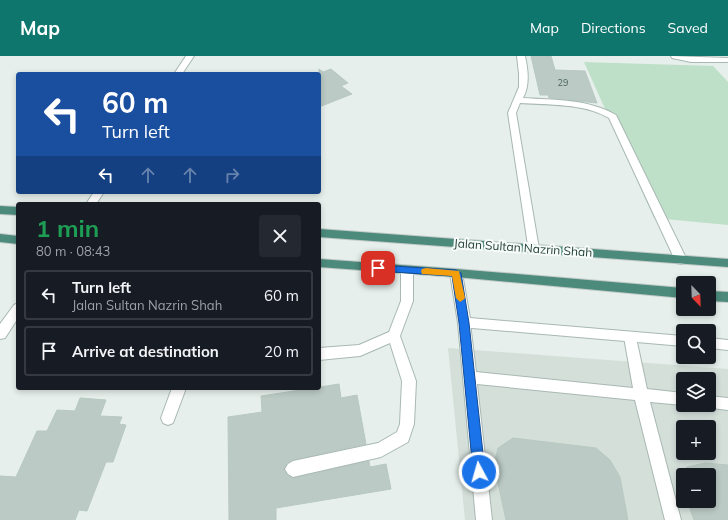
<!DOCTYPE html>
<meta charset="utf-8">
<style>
:root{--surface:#171b24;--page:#242831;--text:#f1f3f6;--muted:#9ea1a6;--line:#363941;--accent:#0f766e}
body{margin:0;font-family:Mulish,sans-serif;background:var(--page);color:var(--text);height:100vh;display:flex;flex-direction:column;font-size:15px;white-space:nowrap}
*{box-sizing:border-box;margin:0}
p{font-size:13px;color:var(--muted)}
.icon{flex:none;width:22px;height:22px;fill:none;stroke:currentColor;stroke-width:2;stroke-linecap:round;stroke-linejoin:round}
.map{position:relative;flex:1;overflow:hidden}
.details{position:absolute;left:16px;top:146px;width:305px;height:188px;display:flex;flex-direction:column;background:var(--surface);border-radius:4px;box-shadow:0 2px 6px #0003}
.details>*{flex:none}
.hud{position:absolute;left:16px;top:16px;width:305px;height:122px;border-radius:4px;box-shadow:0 2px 6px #0003;background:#1a4fa0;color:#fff;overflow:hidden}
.needle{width:26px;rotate:157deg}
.controls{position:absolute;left:676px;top:220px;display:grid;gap:8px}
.controls a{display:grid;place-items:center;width:40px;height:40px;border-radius:4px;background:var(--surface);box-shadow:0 2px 6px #0003;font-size:20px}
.pin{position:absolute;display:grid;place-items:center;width:34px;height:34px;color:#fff;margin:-17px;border-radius:8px;box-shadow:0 2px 6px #0006}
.me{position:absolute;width:44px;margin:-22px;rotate:354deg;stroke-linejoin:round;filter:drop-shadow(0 0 3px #0008)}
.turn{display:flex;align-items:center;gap:14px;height:84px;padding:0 20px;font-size:18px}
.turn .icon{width:52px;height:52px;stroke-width:2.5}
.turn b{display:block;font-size:28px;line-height:34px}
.lanes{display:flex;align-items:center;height:38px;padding:0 20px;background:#0003;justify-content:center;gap:20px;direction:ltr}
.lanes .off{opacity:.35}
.round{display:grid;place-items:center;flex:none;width:42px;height:42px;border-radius:4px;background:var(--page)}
.headline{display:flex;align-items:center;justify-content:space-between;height:68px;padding:0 20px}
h1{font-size:24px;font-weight:700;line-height:30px;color:#1e9e55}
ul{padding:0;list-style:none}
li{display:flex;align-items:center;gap:12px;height:50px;margin:0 8px 6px;padding:0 12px;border:2px solid var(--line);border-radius:4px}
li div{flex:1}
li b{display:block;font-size:15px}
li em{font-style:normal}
header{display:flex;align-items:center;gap:24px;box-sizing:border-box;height:56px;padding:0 20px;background:var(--accent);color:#fff}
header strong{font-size:19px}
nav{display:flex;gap:22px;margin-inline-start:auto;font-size:14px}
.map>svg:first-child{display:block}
.built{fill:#d4dfda;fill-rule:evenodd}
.green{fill:#bfe0c8}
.building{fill:#bbcac4;stroke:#b8c9c2}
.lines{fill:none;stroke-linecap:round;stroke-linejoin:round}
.service-casing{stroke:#a8b8b2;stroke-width:2}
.minor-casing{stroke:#a8b8b2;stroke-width:2}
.trunk-casing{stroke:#c2cac8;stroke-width:2}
.service{fill:#fff;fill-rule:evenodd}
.minor{fill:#fff;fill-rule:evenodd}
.trunk{fill:#4c8a7c;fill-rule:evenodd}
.route{fill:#1a73e8;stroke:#114b97}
.slow{fill:#f59e0b}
.labels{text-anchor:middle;stroke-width:4;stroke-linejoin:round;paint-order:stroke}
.far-number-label{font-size:9px;fill:#4a645c}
.street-label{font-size:12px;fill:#24423a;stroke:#f7fbf9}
</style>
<header>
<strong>Map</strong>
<nav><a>Map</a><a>Directions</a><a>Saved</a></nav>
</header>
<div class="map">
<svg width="728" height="464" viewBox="0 0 728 464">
<rect width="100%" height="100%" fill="#e6efeb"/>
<path class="built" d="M448,292L728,313V464H465ZM683,323H709V349H683ZM683,371H709V397H683ZM683,419H709V445H683Z"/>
<path class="green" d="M584,6L713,10L728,26V169L654,162Z"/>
<path class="building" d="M531,0H551L555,14L585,15L597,47L549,42L548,39H540Z
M319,13L323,16L331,13L348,27L341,30L352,38L319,51Z
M339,328L341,342L357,339L366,388L293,404L287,407L284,414L287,419L293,422L369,405L370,411L386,408L391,433L276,452V464H229L228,361L262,356L261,340Z
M80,342L106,344L100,360L122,361L119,368L126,369L113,406H106L87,455L79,454L75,464H0V420L16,421L37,375H47L57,354L75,355Z
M513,382L596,392L610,404L620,421L628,464H506L494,409L498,392Z
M705,407L728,409V464H694L687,445H709V419H683V434L680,425L687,411Z"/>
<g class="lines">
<defs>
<path id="service" d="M517,0H525C528,14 530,29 523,42C553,44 589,43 616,59L687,204L685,207L681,208L677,207L675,204L609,62C584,47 548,49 520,47L516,57L539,193L537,196H529L508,57L519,31V18Z
M671,0L728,2V6H691L672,2Z
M407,210L411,211L413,214V245L400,280L416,325L414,368L408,386L381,401L293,421L288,418L285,413L288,408L293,405L378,387L397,376L400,368L402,325L390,287L360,300L319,304V292L359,289L389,276L401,245V214L403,211Z
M464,262L468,263L470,267L476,316L633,332L624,281L625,277L630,276L635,277L647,333L683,337V349L650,346L681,464H665L635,344L477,328L492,464H476L458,267L460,263Z
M172,332H186L173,367L168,369L163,367L161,362Z
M709,340L728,342V354L704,351L703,349H709Z"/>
<path id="minor" d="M186,0H194L182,18H174Z
M94,136H104L96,148H86Z
M456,213L460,214L462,217L470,262L683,280V290L460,271L458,267L450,217L452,214Z
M18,247V262L5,282L0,283V268L14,249Z
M709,282L728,284V294L709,292Z"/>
<path id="trunk" d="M0,150L18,151V159L0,158Z
M319,173L728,203V211L319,181Z
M0,178L18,180V188L0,186Z
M319,203L456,213L683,232V242L456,221L319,211Z
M709,235L728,236V246L709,245Z"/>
</defs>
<use href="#service" class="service-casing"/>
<use href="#minor" class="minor-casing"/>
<use href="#trunk" class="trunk-casing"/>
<use href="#service" class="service"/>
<use href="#minor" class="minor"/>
<use href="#trunk" class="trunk"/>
</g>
<path class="route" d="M378,209L456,214L461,217L469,267L485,416L483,421L479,422L475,421L473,416L459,267L452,220L378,215L373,212Z"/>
<path class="slow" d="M426,212L459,215L465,242L463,244L460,246L456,242L452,220L422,218L421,215L422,213Z"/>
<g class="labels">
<g class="far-number-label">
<text x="563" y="30">29</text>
</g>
<g class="street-label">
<text transform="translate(523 192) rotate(4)" y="4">Jalan Sultan Nazrin Shah</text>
</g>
</g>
</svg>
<div class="controls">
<a><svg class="needle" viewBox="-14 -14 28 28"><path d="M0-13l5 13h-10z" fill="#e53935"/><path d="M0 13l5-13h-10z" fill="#9ea1a6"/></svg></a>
<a><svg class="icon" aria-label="search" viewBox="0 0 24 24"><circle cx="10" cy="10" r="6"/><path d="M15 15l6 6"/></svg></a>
<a><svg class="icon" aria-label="layers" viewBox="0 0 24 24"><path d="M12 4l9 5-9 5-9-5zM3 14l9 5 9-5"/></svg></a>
<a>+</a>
<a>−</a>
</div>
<div class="pin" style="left:378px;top:212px;background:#d93025"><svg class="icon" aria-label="arrive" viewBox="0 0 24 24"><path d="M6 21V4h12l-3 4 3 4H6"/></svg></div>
<svg class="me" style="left:479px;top:416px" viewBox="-20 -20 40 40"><circle r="17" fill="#1a73e8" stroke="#fff" stroke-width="3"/><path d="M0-11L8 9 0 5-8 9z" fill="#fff"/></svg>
<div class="hud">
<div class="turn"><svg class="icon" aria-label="left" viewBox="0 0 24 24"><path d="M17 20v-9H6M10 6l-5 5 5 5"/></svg><div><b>60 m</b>Turn left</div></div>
<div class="lanes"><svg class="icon" aria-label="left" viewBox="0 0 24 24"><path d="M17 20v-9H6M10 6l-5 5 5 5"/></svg><svg class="icon off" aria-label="ahead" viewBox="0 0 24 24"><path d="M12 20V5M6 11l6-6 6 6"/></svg><svg class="icon off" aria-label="ahead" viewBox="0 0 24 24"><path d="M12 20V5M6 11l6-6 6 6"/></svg><svg class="icon off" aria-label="right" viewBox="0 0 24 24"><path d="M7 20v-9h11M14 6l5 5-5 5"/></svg></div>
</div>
<section class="details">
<div class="headline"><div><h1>1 min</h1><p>80 m · 08:43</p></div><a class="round"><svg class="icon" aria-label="close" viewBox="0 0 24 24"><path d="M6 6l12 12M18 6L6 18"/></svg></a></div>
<ul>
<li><svg class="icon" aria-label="left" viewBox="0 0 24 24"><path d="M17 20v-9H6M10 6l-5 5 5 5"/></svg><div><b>Turn left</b><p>Jalan Sultan Nazrin Shah</p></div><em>60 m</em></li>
<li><svg class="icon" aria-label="arrive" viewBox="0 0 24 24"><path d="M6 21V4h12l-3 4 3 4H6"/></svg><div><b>Arrive at destination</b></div><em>20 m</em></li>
</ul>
</section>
</div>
